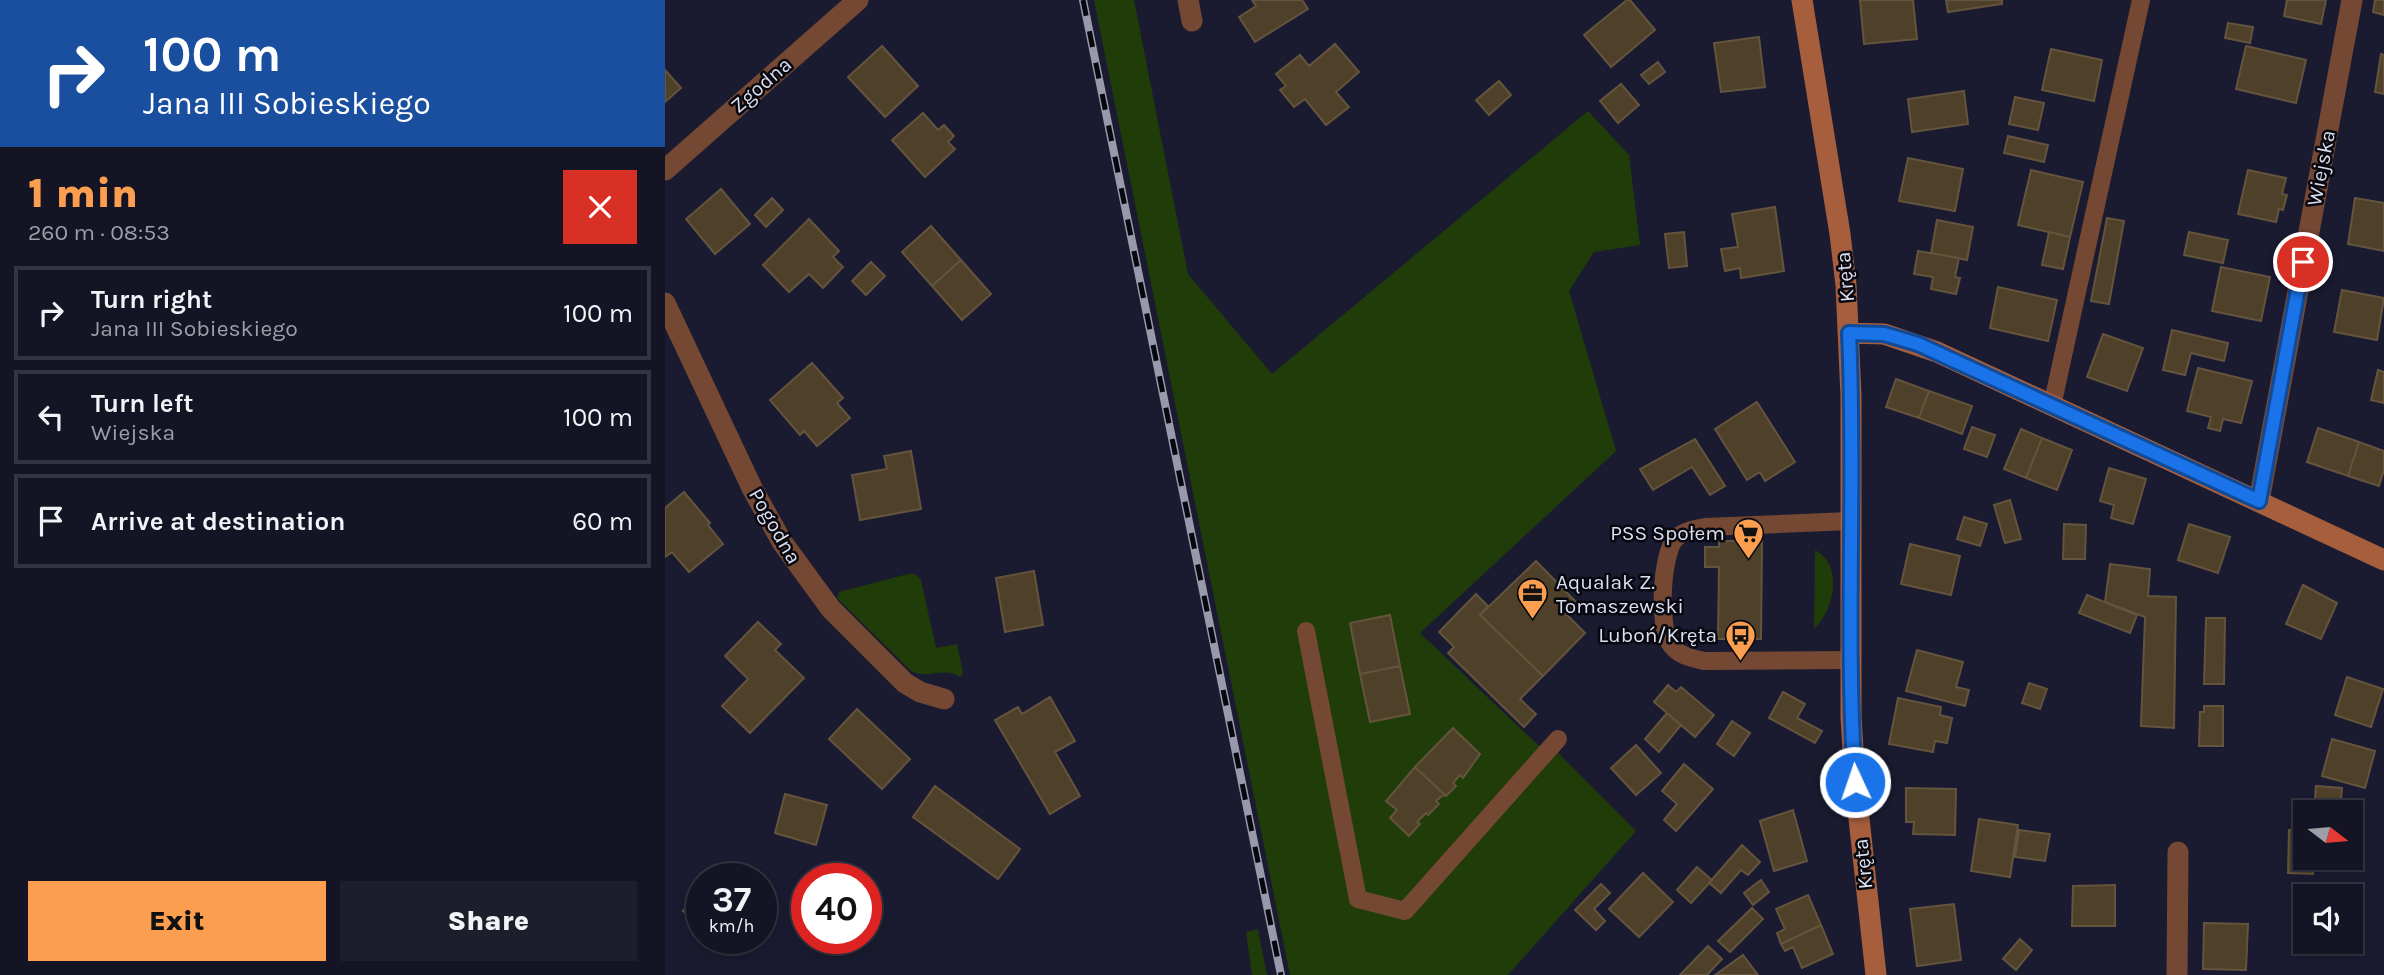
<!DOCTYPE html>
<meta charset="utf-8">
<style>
:root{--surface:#141424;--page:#1d1d2c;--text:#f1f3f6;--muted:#9d9ea6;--line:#333341;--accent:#fb9e50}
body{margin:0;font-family:Karla,sans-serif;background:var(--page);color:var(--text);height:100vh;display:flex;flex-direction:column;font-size:26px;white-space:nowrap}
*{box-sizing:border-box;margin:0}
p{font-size:23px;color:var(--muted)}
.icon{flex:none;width:38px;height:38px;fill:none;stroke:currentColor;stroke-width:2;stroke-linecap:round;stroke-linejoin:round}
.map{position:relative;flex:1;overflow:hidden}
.panel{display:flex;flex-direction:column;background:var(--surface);width:665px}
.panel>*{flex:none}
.guide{background:#1a4fa0;color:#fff;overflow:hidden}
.needle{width:46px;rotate:106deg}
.fabs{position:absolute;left:1628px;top:800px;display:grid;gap:14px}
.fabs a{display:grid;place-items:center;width:70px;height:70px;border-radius:0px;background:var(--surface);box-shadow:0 4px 10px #0003,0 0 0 2px var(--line);font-size:35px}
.speed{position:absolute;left:21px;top:863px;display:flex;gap:14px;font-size:35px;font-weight:700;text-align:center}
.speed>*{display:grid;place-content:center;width:91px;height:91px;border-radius:50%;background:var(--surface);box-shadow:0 4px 10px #0003,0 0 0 2px var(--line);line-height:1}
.speed small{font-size:18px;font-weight:400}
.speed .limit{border:10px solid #d22;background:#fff;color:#111}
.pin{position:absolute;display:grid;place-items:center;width:60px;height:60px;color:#fff;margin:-30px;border:4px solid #fff;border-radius:50%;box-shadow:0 2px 7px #0007}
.me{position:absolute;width:77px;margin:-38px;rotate:357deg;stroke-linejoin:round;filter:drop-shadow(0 0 5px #0008)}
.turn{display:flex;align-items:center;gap:24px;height:147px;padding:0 28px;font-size:32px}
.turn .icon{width:91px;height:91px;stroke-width:2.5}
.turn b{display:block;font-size:49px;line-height:60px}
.round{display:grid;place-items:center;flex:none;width:74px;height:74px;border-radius:0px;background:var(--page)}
.headline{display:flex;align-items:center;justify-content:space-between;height:119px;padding:0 28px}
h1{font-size:42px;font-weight:800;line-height:52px;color:var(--accent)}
.primary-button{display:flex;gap:14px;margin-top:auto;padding:14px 28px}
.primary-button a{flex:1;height:80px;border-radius:0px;background:var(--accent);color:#111;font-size:28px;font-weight:800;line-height:80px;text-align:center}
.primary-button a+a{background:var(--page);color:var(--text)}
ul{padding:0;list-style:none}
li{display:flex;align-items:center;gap:21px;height:94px;margin:0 14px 10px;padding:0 14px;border:4px solid var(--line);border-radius:0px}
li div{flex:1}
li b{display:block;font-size:26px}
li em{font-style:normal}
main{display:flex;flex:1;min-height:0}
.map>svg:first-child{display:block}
.green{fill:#203d09}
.building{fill:#4f4029;stroke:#64543d;stroke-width:2}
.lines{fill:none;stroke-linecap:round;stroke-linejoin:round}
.lane{stroke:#754833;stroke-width:18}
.street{stroke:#754833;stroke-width:21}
.secondary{stroke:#a65e3c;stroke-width:21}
.rail-casing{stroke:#989aab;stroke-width:8}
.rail{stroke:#06070f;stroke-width:5;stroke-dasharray:16;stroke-linecap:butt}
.route-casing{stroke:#114b97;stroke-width:18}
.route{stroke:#1a73e8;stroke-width:12}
.labels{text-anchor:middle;stroke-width:5;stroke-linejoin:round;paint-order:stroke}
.street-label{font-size:21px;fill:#dcdeed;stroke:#06070f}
.poi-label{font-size:21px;fill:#dcdeed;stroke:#06070f;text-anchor:end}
</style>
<main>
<section class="panel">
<div class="guide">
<div class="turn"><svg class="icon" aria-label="right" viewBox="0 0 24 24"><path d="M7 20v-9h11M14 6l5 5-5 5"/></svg><div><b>100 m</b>Jana III Sobieskiego</div></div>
</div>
<div class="headline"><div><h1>1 min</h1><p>260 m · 08:53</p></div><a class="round" style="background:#d93025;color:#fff"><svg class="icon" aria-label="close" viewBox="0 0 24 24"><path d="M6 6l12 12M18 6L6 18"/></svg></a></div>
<ul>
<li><svg class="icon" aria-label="right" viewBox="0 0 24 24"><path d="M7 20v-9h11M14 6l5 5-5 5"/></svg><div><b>Turn right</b><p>Jana III Sobieskiego</p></div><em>100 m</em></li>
<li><svg class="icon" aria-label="left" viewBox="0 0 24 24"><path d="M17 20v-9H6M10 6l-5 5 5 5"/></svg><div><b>Turn left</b><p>Wiejska</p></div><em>100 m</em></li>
<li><svg class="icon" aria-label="arrive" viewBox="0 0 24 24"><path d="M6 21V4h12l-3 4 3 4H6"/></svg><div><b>Arrive at destination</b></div><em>60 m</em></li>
</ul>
<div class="primary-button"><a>Exit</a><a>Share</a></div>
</section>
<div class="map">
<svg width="1719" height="975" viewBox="0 0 1719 975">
<rect width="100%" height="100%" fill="#1a1b30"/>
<path class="green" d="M429,0H469L523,274L607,374L923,111L964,155L975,245L929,252L904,291L951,451L755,633L874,746L881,741L971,831L843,975H625Z
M1150,550C1179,565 1169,610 1149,629Z
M243,574H250L256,580L271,648L292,644L298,673L295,677C279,666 263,680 246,671L172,598L174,592Z
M593,929L602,975H587L581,932Z"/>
<path class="building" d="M587,0H637L643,9L590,42L574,17L591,6Z
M962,0H965L990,30L946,67L919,35Z
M1195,0H1248L1252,39L1199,44Z
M1281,0H1337V4L1283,12Z
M1622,0H1661L1656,24L1619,16Z
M1710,0H1719V15L1708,12Z
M1563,23L1588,27L1585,43L1560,38Z
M1094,37L1100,87L1056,92L1049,43Z
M670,44L694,72L671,92L684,107L661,125L640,99L629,107L615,90L621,86L611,74L635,55L644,66Z
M217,46L253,86L220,117L183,77Z
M1581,46L1641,60L1631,103L1571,89Z
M1386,49L1437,60L1429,101L1377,90Z
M1716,54L1719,55V94L1710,92Z
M993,62L1000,72L984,84L976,75Z
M0,70L16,88L0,102Z
M834,81L846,95L824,115L811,100Z
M956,84L974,105L953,123L935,101Z
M1299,91L1303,124L1247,132L1243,99Z
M1350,97L1379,103L1373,130L1344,124Z
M258,113L273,130L279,125L289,136L283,142L290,149L260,177L227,140Z
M1343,136L1383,145L1379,162L1339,153Z
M1243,158L1298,169L1290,211L1234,201Z
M1366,170L1418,182L1405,237L1353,225Z
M1583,170L1621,178L1617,194L1622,195L1618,210L1614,209L1611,222L1573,214Z
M56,189L85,224L50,254L21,219Z
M107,198L118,210L101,227L90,215Z
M1690,198L1719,203V251L1683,244Z
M1110,207L1119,271L1076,278L1075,268L1060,271L1056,249L1073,247L1067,214Z
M1442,218L1459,221L1444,304L1426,301Z
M144,219L174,251L168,257L178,267L158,288L144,274L124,292L98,265Z
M1272,220L1308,227L1302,260L1266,253Z
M266,226L296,260L267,286L237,252Z
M1019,232L1022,266L1004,268L1000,234Z
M1384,232L1405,237L1398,269L1377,265Z
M1524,232L1563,240L1558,263L1519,255Z
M1253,251L1294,258L1290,277L1295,278L1291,294L1266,289L1268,277L1249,274Z
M296,260L326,294L297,320L267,286Z
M206,262L220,276L201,295L187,281Z
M1556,267L1605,277L1596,321L1547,311Z
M1333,287L1392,300L1383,341L1325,328Z
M1677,290L1719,298L1712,340L1669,332Z
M1507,330L1563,343L1559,361L1526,353L1520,375L1498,370Z
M1438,334L1478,348L1462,391L1422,377Z
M147,363L178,398L172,403L185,418L152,446L139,431L135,435L105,400Z
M1533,368L1587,381L1576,423L1558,419L1555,431L1543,428L1546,417L1522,411Z
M1713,370L1719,372V403L1706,400Z
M1231,379L1264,391L1254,418L1221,407Z
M1264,391L1307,406L1297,434L1254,418Z
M1092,402L1130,462L1100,481L1095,472L1082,480L1050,429Z
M1307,427L1330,435L1322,457L1299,449Z
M1653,428L1694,442L1683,476L1642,462Z
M1356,429L1377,438L1361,478L1339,469Z
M1377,438L1407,450L1392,490L1361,478Z
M1030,439L1060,486L1045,495L1027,467L988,490L975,469Z
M1694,442L1719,451V470L1714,486L1683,476Z
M246,451L256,509L195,520L187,475L222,469L219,456Z
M1444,468L1481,479L1468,524L1446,518L1449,505L1435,501Z
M19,492L45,523L43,525L58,544L24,572L7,552L0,557V508Z
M1345,500L1356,539L1340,543L1329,505Z
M1299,517L1322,524L1315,546L1292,539Z
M1399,524L1421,525L1420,559H1398Z
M1524,524L1565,537L1553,573L1513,560Z
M1054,541H1097L1096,639H1053L1054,567H1040V547H1054Z
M1245,544L1295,556L1286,595L1236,584Z
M871,561L911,602L900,613L920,633L878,676L815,615Z
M1445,564L1485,569L1483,596L1511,597L1509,728L1476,726L1480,617L1440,602Z
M369,571L378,625L340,632L331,578Z
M1638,585L1672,603L1656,639L1621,624Z
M811,594L823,606L815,615L878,676L855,699L871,714L859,727L783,653L789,647L774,632Z
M1422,595L1472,615L1465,633L1414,613Z
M725,615L735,666L695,674L685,623Z
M1541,618H1560L1559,684H1539Z
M93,622L116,644L110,650L139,678L85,733L57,706L83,679L60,656Z
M1252,650L1298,662L1291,687L1304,690L1300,706L1241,691Z
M735,666L745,714L705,722L695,674Z
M1682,677L1718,689L1706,727L1670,715Z
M1364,683L1382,689L1375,709L1357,703Z
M1003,685L1011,692L1016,687L1049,715L1030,737L989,702Z
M1118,692L1140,704L1132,718L1157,731L1150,743L1104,718Z
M385,697L410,741L390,752L415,796L385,814L330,720L353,707L357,714Z
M1233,698L1276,707L1275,715L1287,718L1282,743L1270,741L1268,752L1224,744Z
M1539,706H1558V746H1534L1535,712H1539Z
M192,709L245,759L217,789L164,739Z
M1002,713L1016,725L994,752L980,739Z
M1067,721L1085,733L1069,756L1052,744Z
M788,728L815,754L798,778L795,775L788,783L791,786L781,796L750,767Z
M1667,739L1710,751L1700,788L1657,776Z
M971,745L996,773L971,795L946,768Z
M1019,764L1048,789L1011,831L999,820L1012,804L997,791Z
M750,767L781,796L778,795L771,801L774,804L763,815L761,813L752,822L755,824L744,836L725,818L732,810L721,801Z
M270,786L355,849L333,879L248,817Z
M1651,786L1677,788L1675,812H1649Z
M1241,788L1291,789L1290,835L1248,834L1249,822H1241Z
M120,794L162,805L151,845L110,833Z
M1128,810L1142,861L1109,871L1095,821Z
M1314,819L1353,825L1345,877L1306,871Z
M1354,830L1385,834L1380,861L1350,857Z
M1624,830L1640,831V858H1648V874L1623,873Z
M1077,845L1095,862L1083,875L1076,870L1056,893L1044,883Z
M1032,867L1047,880L1026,903L1012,890Z
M978,873L1008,902L974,937L944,909Z
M1096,880L1104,892L1088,905L1079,893Z
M936,884L945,893L929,909L940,921L931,930L910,910Z
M1450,885V926H1407L1408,886Z
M30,895L37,900V925L18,911Z
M1143,895L1156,925L1116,944L1112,933L1120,929L1111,909Z
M1289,904L1296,960L1252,966L1245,909Z
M1087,908L1098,919L1065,952L1053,941Z
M1539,923L1583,924L1581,970L1538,969Z
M1156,925L1168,954L1137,968L1128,947L1120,951L1116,944Z
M1355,939L1367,950L1351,970L1338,959Z
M1043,946L1057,959L1042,975H1015Z
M1078,955L1093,975H1050Z"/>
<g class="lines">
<path class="lane" d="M1387,406L1476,0
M641,631L693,899L740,911L893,739
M1185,660L1039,661C1027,658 1014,656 1006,645C993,628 996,556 1010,539C1018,531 1030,529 1040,527L1185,521"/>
<path class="street" d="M523,0L527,21
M0,170L193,0
M0,303L88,490L117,542L166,609L240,683L255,692L279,699
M1594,501L1687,0
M1512,975L1513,852"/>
<path class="secondary" d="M1137,0L1175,234L1181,285L1186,396V717L1190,782L1211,975
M1184,333L1219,334L1272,352L1719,560"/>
<defs>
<path id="rail" d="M418,0L616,975"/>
</defs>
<use href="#rail" class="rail-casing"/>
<use href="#rail" class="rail"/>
</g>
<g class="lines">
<defs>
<path id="route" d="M1190,782C1180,633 1191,483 1184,333L1219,334L1253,344L1594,501L1638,262"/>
</defs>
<use href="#route" class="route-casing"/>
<use href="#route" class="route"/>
</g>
<defs>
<symbol id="supermarket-pin" viewBox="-11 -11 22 30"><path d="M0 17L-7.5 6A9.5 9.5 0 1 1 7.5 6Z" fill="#fb9e50" stroke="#06070f"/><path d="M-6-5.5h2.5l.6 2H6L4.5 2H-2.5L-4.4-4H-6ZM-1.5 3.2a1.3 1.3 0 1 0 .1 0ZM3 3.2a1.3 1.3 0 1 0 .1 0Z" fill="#111"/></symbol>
<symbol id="office-pin" viewBox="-11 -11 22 30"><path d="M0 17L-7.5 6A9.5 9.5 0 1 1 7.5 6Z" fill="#fb9e50" stroke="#06070f"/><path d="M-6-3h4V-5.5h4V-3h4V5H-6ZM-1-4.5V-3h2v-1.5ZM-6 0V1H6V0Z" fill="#111"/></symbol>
<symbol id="bus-pin" viewBox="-11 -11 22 30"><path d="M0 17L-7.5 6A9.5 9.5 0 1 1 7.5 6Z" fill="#fb9e50" stroke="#06070f"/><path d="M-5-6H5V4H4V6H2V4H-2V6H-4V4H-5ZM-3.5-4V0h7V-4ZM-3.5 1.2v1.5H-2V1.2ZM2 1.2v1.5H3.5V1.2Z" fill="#111"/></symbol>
</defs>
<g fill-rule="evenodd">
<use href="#supermarket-pin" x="1066" y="516" width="35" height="47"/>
<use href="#office-pin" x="850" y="576" width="35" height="47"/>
<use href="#bus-pin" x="1058" y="618" width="35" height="47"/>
</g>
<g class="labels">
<g class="street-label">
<text transform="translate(96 85) rotate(-41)" y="7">Zgodna</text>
<text transform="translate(1656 168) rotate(-79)" y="7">Wiejska</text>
<text transform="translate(1180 277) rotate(-95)" y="7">Kręta</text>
<text transform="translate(110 526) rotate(60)" y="7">Pogodna</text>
<text transform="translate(1198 864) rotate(-96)" y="7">Kręta</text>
</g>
<g class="poi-label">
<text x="1060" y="540">PSS Społem</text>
<text x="891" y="589" text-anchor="start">Aqualak Z.<tspan x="891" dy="24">Tomaszewski</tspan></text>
<text x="1052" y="642">Luboń/Kręta</text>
</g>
</g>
</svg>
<div class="fabs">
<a><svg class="needle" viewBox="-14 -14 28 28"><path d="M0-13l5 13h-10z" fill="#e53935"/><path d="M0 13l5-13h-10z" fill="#9d9ea6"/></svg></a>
<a><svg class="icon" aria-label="sound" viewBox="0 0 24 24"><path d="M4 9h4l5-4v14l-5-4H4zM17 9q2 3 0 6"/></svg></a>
</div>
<div class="speed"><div>37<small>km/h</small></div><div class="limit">40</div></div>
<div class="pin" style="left:1638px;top:262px;background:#d93025"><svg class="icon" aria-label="arrive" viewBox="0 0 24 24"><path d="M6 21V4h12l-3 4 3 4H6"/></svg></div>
<svg class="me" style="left:1190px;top:782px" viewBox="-20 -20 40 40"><circle r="17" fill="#1a73e8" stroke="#fff" stroke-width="3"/><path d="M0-11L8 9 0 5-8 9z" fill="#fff"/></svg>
</div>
</main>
